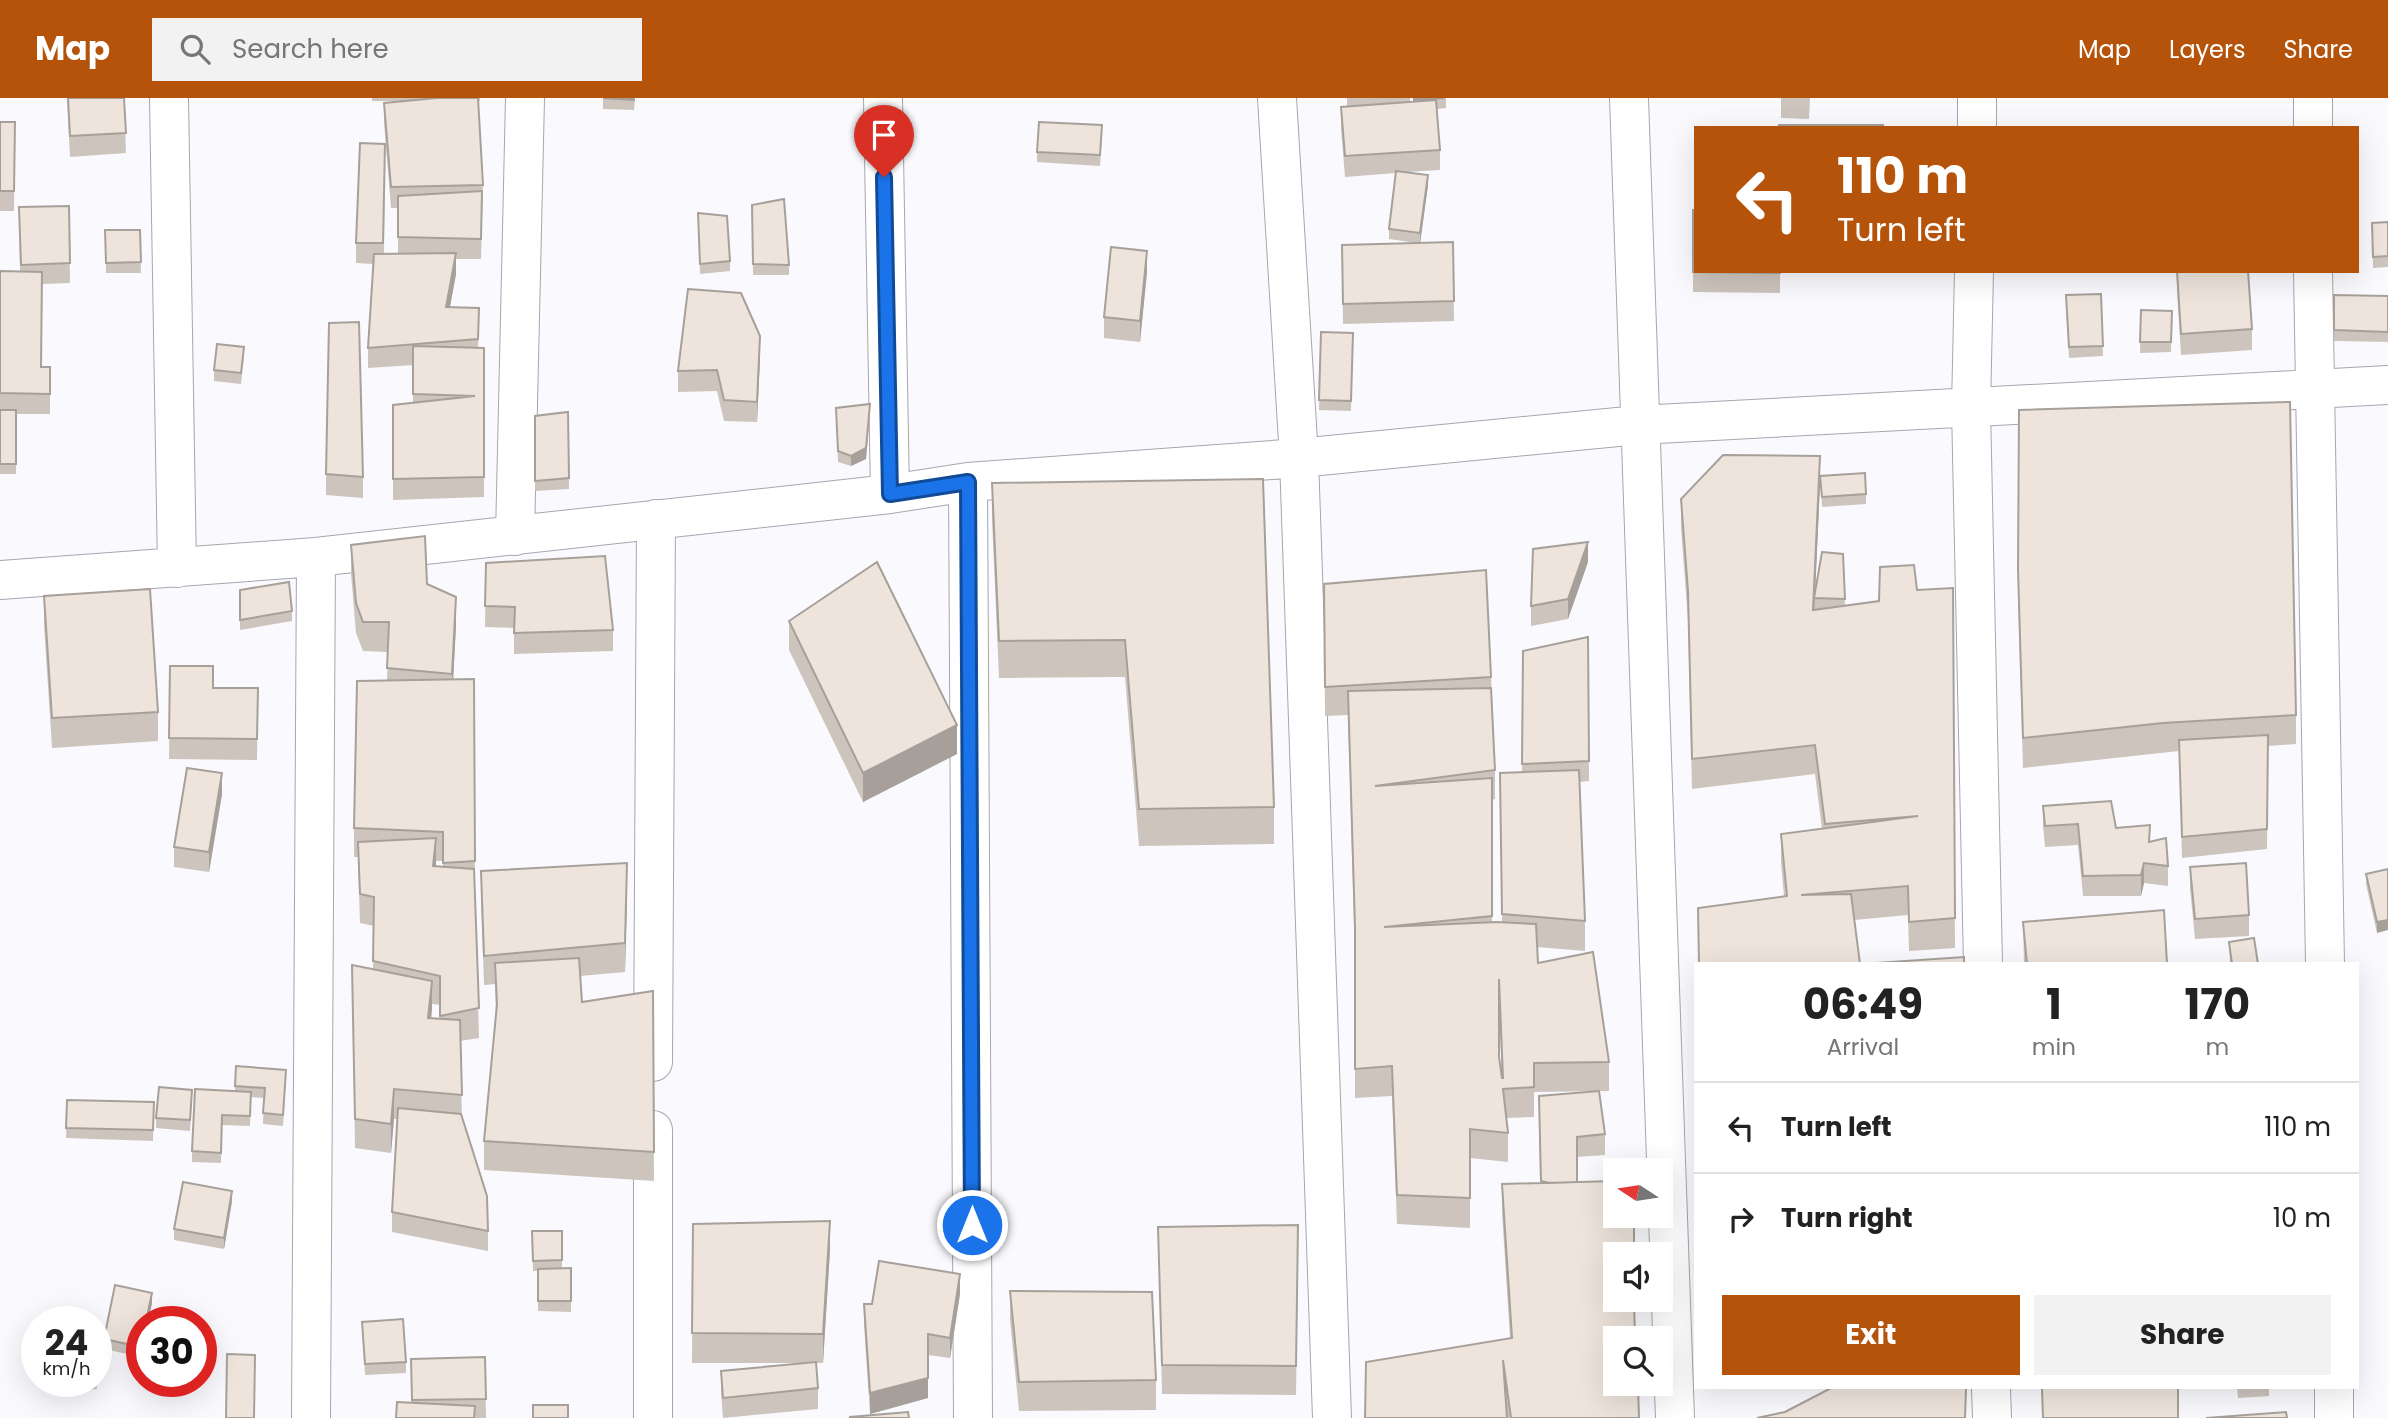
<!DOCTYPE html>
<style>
:root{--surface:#fff;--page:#f2f2f2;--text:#222;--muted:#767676;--line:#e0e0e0;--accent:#b45309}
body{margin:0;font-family:Poppins,sans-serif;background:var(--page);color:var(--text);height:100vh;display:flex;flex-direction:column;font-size:26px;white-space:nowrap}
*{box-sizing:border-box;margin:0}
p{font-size:23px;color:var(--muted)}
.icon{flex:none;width:38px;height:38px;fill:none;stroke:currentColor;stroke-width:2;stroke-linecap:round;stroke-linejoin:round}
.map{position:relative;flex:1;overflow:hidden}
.drawer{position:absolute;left:1694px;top:864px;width:665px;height:427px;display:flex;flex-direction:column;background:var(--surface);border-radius:0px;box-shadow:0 7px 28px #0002}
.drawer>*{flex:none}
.hud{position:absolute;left:1694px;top:28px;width:665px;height:147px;border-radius:0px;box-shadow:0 7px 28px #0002;background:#b45309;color:#fff;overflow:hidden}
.needle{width:46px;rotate:282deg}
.tools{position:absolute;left:1603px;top:1060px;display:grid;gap:14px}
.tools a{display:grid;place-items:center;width:70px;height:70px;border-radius:0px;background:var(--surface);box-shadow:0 7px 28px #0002;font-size:35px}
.speed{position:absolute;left:21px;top:1208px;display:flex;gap:14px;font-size:35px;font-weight:700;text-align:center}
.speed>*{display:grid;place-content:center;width:91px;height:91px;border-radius:50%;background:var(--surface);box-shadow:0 7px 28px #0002;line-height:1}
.speed small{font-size:18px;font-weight:400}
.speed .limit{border:10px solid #d22;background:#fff;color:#111}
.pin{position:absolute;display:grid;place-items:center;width:60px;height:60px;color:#fff;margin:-72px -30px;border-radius:50% 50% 50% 0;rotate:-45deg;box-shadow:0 0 7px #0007}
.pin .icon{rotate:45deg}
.me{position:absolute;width:77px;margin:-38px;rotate:0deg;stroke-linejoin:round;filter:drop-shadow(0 0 5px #0008)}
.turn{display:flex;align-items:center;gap:24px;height:147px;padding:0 28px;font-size:32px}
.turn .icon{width:91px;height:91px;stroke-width:2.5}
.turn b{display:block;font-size:49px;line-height:60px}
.eta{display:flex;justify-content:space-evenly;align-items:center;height:119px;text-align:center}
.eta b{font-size:42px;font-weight:700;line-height:49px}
.button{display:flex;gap:14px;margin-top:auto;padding:14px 28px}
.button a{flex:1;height:80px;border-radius:0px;background:var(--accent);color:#fff;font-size:28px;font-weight:700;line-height:80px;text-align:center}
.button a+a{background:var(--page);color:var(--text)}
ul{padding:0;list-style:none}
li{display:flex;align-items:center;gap:21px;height:91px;padding:0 28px;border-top:2px solid var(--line)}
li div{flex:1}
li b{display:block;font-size:26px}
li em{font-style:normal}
header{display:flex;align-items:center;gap:42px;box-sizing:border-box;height:98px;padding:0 35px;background:var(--accent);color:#fff}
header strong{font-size:33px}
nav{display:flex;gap:38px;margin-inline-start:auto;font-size:24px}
.search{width:490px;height:63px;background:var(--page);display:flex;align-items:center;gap:18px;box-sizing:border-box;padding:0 24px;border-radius:0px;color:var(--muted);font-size:26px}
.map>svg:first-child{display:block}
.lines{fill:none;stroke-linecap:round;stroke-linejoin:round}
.minor-casing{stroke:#a7a5af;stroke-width:40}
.minor{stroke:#fff;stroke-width:38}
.wall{fill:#cdc4bd;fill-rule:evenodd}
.shaded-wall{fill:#a7a09a}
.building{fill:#eee4dc;stroke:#a7a09a;stroke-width:2;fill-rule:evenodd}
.route-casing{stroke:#114b97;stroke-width:18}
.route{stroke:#1a73e8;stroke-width:12}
</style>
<header>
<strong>Map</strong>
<div class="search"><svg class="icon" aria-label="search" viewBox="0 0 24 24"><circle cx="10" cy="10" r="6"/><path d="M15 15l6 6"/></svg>Search here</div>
<nav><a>Map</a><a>Layers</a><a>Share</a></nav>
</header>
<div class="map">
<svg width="2388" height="1320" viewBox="0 0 2388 1320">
<rect width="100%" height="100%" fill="#fafafe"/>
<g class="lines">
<defs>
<path id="minor" d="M169,0L177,470
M883,0L890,396
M1277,0L1299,360L1332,1320
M1629,0L1675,1320
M1977,30V0
M2313,30V0
M1974,173L1971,310L1983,866
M2313,173L2325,866
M968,384L973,1320
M515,438L525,0
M0,482L316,459L890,396L968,384L1299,360L1638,327L2388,287
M653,964L656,421
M1991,1290L1992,1320
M2334,1290V1320
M311,1320L316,459
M653,1320V1032"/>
</defs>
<use href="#minor" class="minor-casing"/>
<use href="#minor" class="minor"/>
</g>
<path class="wall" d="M67,0H124L126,55L70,59Z
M372,0H480V3H478L483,87L481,161H456V176L450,209L479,230L478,250H484V399L393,402V307L413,305V267L368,270V250L373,166L356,165V145L385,46L384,156H398V110H391L384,25V5L405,3H372Z
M603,0H635L634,12L603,11Z
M1347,0H1410V4H1414V0H1446V10L1437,11L1440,52V72L1407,74L1428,87L1420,145L1453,144L1454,223L1343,226L1342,147L1417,145L1389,141V131L1396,75L1345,79L1341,30V9H1347Z
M1781,0H1810L1809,21L1781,20Z
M0,24H15L14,113H0Z
M1102,38L1100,68L1037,64V54Z
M752,107L789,167V177H753Z
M69,108L70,185L42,186L41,269H50V316H16V376H0V173H20L19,109Z
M1693,112L1780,173V195L1693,194Z
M698,115L730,163V173L700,176Z
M2388,124V169L2373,170L2372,125Z
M105,132H140L141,175H106Z
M2177,173L2252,231V252L2181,257L2177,193Z
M1147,174L1140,244L1104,240V219Z
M2101,196L2103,258L2069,260L2066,208Z
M2334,197L2388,198V244L2334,243Z
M2141,212L2172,213L2171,254L2140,255Z
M1321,234L1353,235L1351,313L1319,312Z
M244,259L241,286L214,283V272Z
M760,259L757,324L724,323L717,293L678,294V273Z
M836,310L870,316L866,361L851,368L838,364Z
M2019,312L2296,617V646L2268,648L2267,751L2182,760L2179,653L2023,670L2018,501Z
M568,314L569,391L535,393V318Z
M326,376L363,379V400L326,397Z
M1820,378L1866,396V406L1822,409Z
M992,385L1274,709V746L1139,748L1125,579L999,580L992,422Z
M1820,387L1815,494L1843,456L1845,508L1879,503L1917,492L1953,490L1955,850L1909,853L1908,817L1854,822L1784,798L1781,765V736L1822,731L1815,676L1692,691L1688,522L1681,430V401Z
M351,447L427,486L456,528L453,581H474L475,793L479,940L460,943L462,1021L488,1133V1153L392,1134V1114L397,1021H394L391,1055L355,1050L352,867L373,871L374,828L360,825L358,759H354V730L387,582L388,554L363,553L356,535L351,476ZM436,763H443V769L436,768ZM432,906L440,907V921L431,920Z
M1588,464L1568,521L1531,528V508Z
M486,465L613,532V553L514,556V530L485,529Z
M1324,486L1491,579L1495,672V701L1492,702V824H1502L1500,675L1522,674L1523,553L1588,539L1589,683L1579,684L1585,823V853L1537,849L1538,865L1609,964V993L1534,994V1019L1506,1020L1508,1035V1064L1470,1060V1130L1397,1126L1392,998L1355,1000V859L1348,617L1325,618ZM1499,910L1502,980L1499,960Z
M240,492L292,513V523L240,532Z
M44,498L158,614V643L52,650L44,527Z
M789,523L957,656L863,704L789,552Z
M170,568L213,590H258L257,662L169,661Z
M222,696L209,774L174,769V749Z
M2043,708L2116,730L2150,744L2168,768V788L2144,785L2141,798H2083L2078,747L2045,749L2043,728Z
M2190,769L2249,817V838L2195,841L2190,790Z
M2388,771L2377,835L2366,786V776Z
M481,773L627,794L625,874L580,878L582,904L653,893L654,1083L484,1072V1043L496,917L495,886L484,887L481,802Z
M2023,824L2167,866H2024Z
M2229,844L2258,866H2230Z
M236,968L286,982L283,1028L263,1026L264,1000L251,999L250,1028L222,1027L221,1065L192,1064V1053L235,993Z
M67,1002L154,1004L153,1043L66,1040Z
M192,1002L190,1033L156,1030V1020Z
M1539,1019L1605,1036V1057L1577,1059V1084L1635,1241L1639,1320H1365L1510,1240L1502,1115V1086L1540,1085Z
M232,1103L224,1151L174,1142V1131Z
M693,1126L830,1152L823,1265H816L818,1290V1311L723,1320L721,1294V1273L805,1265H692Z
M1158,1129L1298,1157L1296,1297L1162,1296Z
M532,1133H562V1170H571V1214L538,1213V1173H533Z
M1010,1193L1156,1282V1312L1019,1313L1010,1222Z
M960,1196L950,1260L928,1257V1300L870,1316L864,1227V1206H872Z
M152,1205L141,1259L104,1251V1241Z
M362,1224L406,1264V1275L365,1277Z
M485,1259L486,1320H396L411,1305V1261Z
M96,1273L97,1291L70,1293L69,1283H96Z
M2237,1290H2269V1298L2238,1300Z"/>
<path class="shaded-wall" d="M1428,77V87L1420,146V135Z
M1147,153V174L1140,244V223Z
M456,155V176L446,230V209Z
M760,238V259L757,324V304Z
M870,306L866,361L851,368V358Z
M1820,358V387L1813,541V512Z
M1588,444V464L1568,521V501Z
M456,499V528L452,605V576Z
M957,627V656L863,704V675Z
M222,675V696L209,774V754Z
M436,740V770L433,768Z
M627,765V794L625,874V845Z
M2144,765V785L2141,798V777Z
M2388,822V832L2377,835V824Z
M432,883V912L428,950V920Z
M394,991V1021L391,1055V1026Z
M232,1093V1103L224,1151V1140Z
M830,1123V1152L823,1265V1236Z
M960,1176V1196L950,1260V1240Z
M152,1195V1205L148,1223H146Z
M928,1280V1300L870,1316V1295Z"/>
<path class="building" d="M68,0H124L126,35L70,38Z
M437,0H478L483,87L391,89L384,5Z
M603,0H634V2Z
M1414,0H1444L1414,2Z
M1436,2L1440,52L1345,58L1341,9Z
M0,24H15L14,93H0Z
M1039,24L1102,27L1100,57L1037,54Z
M1779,27H1883V30H1779Z
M360,45L385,46L383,145H356Z
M1396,73L1428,77L1420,135L1389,131Z
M482,93L481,141L398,139V98Z
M784,101L789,167L753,166L752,107Z
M69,108L70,165L21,167L19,109Z
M1693,112H1696V173H1780V175L1693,174Z
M698,115L727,118L730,163L700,166Z
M2388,124V158L2373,159L2372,125Z
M105,132H140L141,164L106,165Z
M1453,144L1454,203L1343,206L1342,147Z
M1111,149L1147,153L1140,223L1104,219Z
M456,155L446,209L479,210L478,241L368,250L374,156Z
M0,173L42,174L41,269H50V296L0,295Z
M2177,173H2248L2252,231L2181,236Z
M688,191L741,195L760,238L757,304L724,302L717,272L678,273Z
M2101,196L2103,248L2069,249L2066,197Z
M2334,197L2388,198V234L2334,232Z
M2141,212L2172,213L2171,244H2140Z
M359,224L363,379L326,376L329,225Z
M1321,234L1353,235L1351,303L1319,302Z
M217,246L244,249L241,275L214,272Z
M413,248L484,250V379L393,381V307L475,298L413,296Z
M2290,304L2296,617L2163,625L2023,640L2018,471L2019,312Z
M870,306L866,350L851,358L838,353L836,310Z
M0,312H16V366H0Z
M568,314L569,380L535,383V318Z
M1723,357L1820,358L1813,512L1879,503L1880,469L1914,467L1917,492L1953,490L1955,820L1909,824L1908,788L1801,797L1851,796L1860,866H1699L1698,810L1787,798L1781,736L1918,718L1825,726L1815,647L1692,661L1688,493L1681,401Z
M1865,375L1866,396L1822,399L1820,378Z
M1263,381L1274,709L1139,711L1125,542L999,543L992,385Z
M425,438L427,486L456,499L452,576L387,570L389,524H363L356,505L351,447Z
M1588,444L1568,501L1531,508L1533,451Z
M1822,454L1843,456L1845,501L1814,500Z
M605,458L613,532L514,535L515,509L485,508L486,465Z
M877,464L957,627L863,675L789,523Z
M1486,472L1491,579L1325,589L1324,486Z
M289,484L292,513L240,522V492Z
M150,491L158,614L52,620L44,498Z
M1588,539L1589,663L1522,666L1523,553Z
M170,568H213V590H258L257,641L169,640Z
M474,581L475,763L443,765V734L354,730L357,583Z
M1491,590L1495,672L1375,688L1492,680V818L1384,829L1497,824L1536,826L1538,865L1593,854L1609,964L1534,965V989L1503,991L1508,1035L1470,1031V1100L1397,1097L1392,968L1355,971V830L1348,593ZM1499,881L1503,980H1502L1499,959Z
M2268,637L2267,731L2182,739L2179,642Z
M187,670L222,675L209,754L174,749Z
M1579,672L1585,823L1502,816L1500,675Z
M2111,703L2116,730L2150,727L2149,744L2166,740L2168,768L2144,765L2141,777L2083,778L2078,726L2045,728L2043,708Z
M436,740L433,768L474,771L479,910L440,918V878L373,863L374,799L360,796L358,744Z
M627,765L625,845L484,858L481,773Z
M2246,765L2249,817L2195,821L2190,769Z
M2388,771V822L2377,824L2366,776Z
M2164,812L2167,866H2027L2023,824Z
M2254,840L2258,866H2232L2229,844Z
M1964,859V866H1861Z
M579,860L582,904L653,893L654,1054L484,1043L497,906L495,865Z
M352,867L432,883L428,920L460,922L462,997L394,991L391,1026L355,1021Z
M236,968L286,972L283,1017L263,1015L265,990L235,988Z
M159,989L192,992L190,1022L156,1020Z
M195,991L251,994L250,1018L222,1017L221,1055L192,1053Z
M1599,993L1605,1036L1577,1039V1084L1549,1085L1541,1083L1539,998Z
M67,1002L154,1004L153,1032L66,1030Z
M398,1010L461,1016L487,1098L488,1133L392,1114Z
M1615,1083V1118H1634V1157H1615V1202H1634L1635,1241H1615V1286H1638L1639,1320H1511L1503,1262L1507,1320H1365L1366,1264L1512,1240L1502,1086Z
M183,1084L232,1093L224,1140L174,1131Z
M830,1123L823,1236L692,1235L693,1126Z
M1298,1127L1296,1268L1162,1267L1158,1129Z
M532,1133H562V1162L533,1163Z
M879,1163L960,1176L950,1240L928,1236V1280L870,1295L864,1206H872Z
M571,1170V1203H538V1171Z
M115,1187L152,1195L146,1223H142L141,1249L104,1241Z
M1010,1193L1152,1194L1156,1282L1019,1284Z
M403,1221L406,1264L365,1266L362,1224Z
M227,1256L255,1257L254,1320H226Z
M485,1259L486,1301L412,1302L411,1261Z
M816,1264L818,1290L723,1300L721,1273Z
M1831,1290H1966L1965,1320H1757L1785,1314Z
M2042,1290H2178V1320H2043Z
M397,1304L475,1308L474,1320H396Z
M533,1307H568V1320H533Z
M908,1314L909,1320H850V1319Z
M2286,1314L2287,1320H2206Z"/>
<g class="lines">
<defs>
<path id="route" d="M884,79L890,396L968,384L972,1127"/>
</defs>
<use href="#route" class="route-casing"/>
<use href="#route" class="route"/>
</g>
</svg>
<div class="tools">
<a><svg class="needle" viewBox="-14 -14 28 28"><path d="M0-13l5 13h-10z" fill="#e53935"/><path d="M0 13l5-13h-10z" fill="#767676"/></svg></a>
<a><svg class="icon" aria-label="sound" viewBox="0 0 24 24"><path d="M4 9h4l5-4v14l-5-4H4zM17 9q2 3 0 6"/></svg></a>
<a><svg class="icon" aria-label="search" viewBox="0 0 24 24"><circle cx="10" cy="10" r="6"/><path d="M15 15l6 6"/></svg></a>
</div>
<div class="speed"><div>24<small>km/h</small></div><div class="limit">30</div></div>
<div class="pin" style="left:884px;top:79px;background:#d93025"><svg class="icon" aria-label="arrive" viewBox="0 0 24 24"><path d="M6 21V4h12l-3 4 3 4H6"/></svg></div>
<svg class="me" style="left:972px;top:1127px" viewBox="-20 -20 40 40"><circle r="17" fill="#1a73e8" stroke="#fff" stroke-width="3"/><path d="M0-11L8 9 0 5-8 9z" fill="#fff"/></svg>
<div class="hud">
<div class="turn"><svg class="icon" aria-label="left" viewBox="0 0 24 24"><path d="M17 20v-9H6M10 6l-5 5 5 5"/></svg><div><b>110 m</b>Turn left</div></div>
</div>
<section class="drawer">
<div class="eta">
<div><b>06:49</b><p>Arrival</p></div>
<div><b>1</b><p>min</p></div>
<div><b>170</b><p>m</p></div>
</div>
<ul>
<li><svg class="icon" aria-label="left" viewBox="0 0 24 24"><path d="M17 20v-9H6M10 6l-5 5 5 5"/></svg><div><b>Turn left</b></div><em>110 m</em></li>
<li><svg class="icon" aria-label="right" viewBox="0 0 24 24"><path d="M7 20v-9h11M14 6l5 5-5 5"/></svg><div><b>Turn right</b></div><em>10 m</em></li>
</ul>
<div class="button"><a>Exit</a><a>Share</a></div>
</section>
</div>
